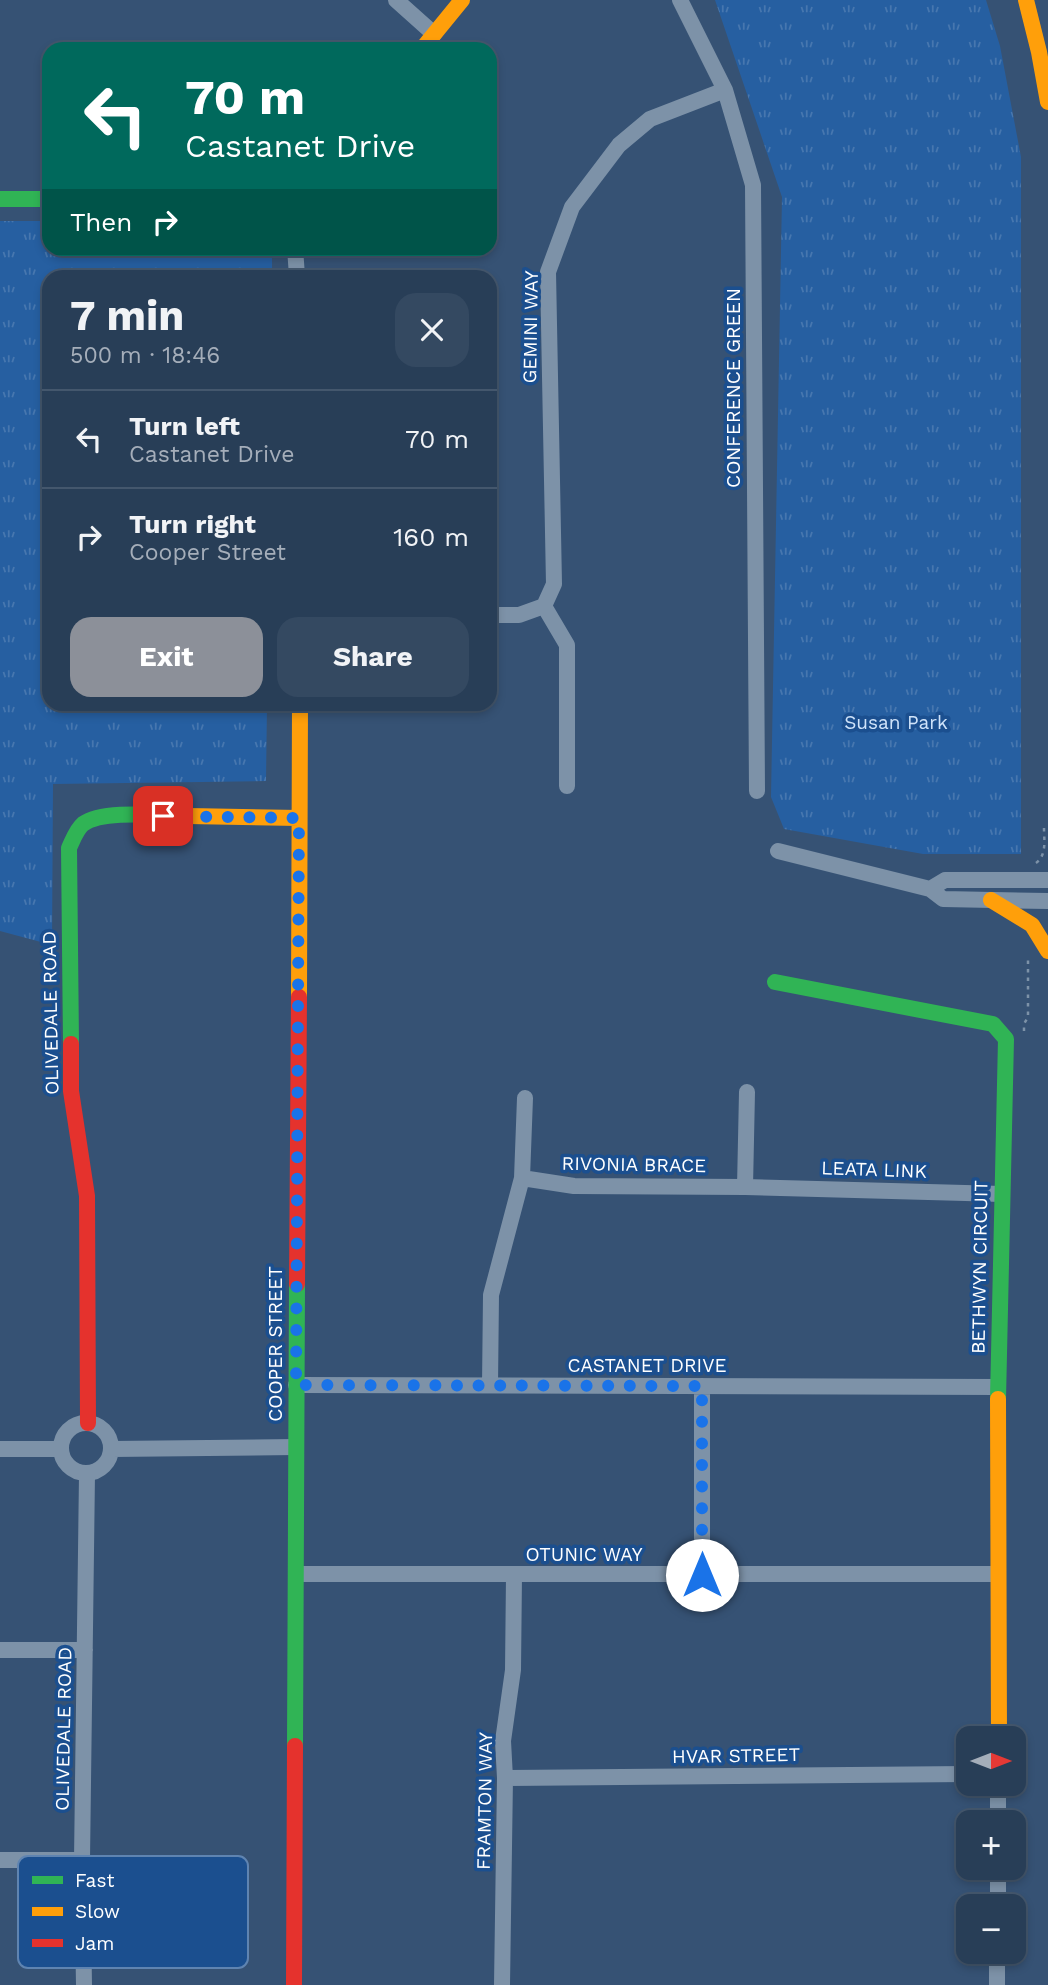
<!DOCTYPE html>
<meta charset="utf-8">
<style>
:root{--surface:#283e57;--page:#344961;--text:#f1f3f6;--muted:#a5aeba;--line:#44576d;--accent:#8c9099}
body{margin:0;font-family:"Work Sans",sans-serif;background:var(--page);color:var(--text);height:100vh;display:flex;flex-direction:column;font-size:26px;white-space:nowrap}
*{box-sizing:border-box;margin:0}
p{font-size:23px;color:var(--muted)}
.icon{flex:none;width:38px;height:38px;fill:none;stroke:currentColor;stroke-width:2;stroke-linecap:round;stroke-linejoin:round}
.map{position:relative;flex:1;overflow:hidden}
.panel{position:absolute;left:42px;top:270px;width:455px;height:441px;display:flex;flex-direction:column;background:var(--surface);border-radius:21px;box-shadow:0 4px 10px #0003,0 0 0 2px var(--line)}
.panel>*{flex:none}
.banner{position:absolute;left:42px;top:42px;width:455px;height:214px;border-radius:21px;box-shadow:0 4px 10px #0003,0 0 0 2px var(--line);background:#00695c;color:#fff;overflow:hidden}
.needle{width:46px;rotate:90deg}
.controls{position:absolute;left:956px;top:1726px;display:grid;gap:14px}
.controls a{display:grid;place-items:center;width:70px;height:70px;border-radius:14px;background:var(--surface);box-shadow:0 4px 10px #0003,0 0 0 2px var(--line);font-size:35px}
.pin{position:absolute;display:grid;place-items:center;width:60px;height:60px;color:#fff;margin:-30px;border-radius:14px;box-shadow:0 4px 10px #0006}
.me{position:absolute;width:77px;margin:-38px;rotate:0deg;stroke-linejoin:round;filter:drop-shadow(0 0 5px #0008)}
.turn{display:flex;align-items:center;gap:24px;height:147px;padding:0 28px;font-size:32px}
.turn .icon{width:91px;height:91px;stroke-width:2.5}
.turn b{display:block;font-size:49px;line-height:60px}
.then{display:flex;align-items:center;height:66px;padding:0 28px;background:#0003;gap:14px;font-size:26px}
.round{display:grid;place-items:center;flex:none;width:74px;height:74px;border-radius:21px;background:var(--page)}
.overview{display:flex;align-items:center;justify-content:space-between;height:119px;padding:0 28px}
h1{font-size:42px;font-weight:700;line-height:52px}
.cta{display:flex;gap:14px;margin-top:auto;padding:14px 28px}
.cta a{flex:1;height:80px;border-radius:21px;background:var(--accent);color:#fff;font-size:28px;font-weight:700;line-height:80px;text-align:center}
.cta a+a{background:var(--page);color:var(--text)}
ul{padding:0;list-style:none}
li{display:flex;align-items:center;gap:21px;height:98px;padding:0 28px;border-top:2px solid var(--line)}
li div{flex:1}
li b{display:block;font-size:26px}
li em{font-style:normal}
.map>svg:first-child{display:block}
.park{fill:url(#park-tufts)}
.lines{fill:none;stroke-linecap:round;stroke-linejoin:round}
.path{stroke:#7d92a8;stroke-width:2.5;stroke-dasharray:3.5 5;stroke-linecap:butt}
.street{stroke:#7d92a8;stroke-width:16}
.fast{stroke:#30b455;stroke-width:16}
.slow{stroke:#ff9f0a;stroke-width:16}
.jam{stroke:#e5322d;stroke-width:16}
.route{stroke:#1a73e8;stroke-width:12;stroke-dasharray:0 21.6}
.labels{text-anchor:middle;stroke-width:7;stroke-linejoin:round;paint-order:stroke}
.street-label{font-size:19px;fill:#fff;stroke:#1b4f8f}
.park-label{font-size:19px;fill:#cfe3fa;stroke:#1b4f8f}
.key{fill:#1b4f8f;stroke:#5f84b1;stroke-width:2}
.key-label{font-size:19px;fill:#fff}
</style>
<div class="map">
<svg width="1048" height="1985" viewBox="0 0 1048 1985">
<defs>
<pattern id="park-tufts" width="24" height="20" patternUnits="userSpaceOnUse" patternTransform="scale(1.75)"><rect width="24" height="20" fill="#265fa1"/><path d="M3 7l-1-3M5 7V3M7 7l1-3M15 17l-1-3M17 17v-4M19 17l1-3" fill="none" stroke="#4777af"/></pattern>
</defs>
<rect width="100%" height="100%" fill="#365274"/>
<path class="park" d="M715,0H986L1000,46L1021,157V854H923L784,829L771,797L782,197Z
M0,221H49V248L272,249V276H49V704H267L266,781L53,784L52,945L0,931Z"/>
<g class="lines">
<path class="path" d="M1036,863C1047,855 1044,840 1044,828L1048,827
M1024,1031V1024L1028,1017V958"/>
<path class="street" d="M396,0L434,34
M680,0L725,90L753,185L757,791
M295,248L297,276
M544,606L567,645V786
M490,615H519L544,606L554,584L548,272L572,207L619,145L650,119L725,90
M778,851L930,889L943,899L1048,901
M930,889L945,880H1048
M522,1178L574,1186L745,1187L1002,1194
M745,1187L747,1092
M296,1385L998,1387
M490,1385L491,1295L522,1178L525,1098
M702,1386V1575
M61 1448a25 25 0 1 1 50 0a25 25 0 1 1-50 0Z
M0,1449H61
M112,1449L296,1447
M296,1574H998
M0,1650H85
M505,1778L968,1774
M998,1822V1783
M0,1860H82
M998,1906V1867
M84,1985L82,1860L87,1474
M502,1985L505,1778L503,1741L513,1670L514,1575
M997,1985V1951"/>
<path class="fast" d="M0,199H49
M775,982L993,1024L1006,1039L998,1399
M71,1044L69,848C73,840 76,830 83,824C103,809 162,816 188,816
M295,1746L297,1284"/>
<path class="slow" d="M1026,0L1039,52L1048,102
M422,49L462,0
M188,816L299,818
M991,900L1032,925L1048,951
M299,997L300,704
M998,1399L999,1738"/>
<path class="jam" d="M71,1044V1091L87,1196L88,1423
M297,1284L299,997
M294,1985L295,1746"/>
</g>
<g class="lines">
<path class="route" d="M163,816L299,818L296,1385L702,1386V1575"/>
</g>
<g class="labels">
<g class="street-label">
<text transform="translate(530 327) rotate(-89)" y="7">GEMINI WAY</text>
<text transform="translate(733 388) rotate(-90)" y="7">CONFERENCE GREEN</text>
<text transform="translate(50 1013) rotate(-91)" y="7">OLIVEDALE ROAD</text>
<text transform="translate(634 1164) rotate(1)" y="7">RIVONIA BRACE</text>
<text transform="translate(874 1169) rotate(2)" y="7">LEATA LINK</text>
<text transform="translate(979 1267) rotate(-89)" y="7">BETHWYN CIRCUIT</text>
<text transform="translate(275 1344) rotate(-90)" y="7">COOPER STREET</text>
<text x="647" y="1372">CASTANET DRIVE</text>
<text x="584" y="1561">OTUNIC WAY</text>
<text transform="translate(63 1729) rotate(-89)" y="7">OLIVEDALE ROAD</text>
<text transform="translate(736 1755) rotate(-1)" y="7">HVAR STREET</text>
<text transform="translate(484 1801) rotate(-89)" y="7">FRAMTON WAY</text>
</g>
<g class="park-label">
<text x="896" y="729">Susan Park</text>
</g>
</g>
<rect x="18" y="1856" width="230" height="112" rx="10" class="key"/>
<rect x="32" y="1876" width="31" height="8" fill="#30b455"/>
<rect x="32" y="1907" width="31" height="9" fill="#ff9f0a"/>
<rect x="32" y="1939" width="31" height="8" fill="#e5322d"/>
<g class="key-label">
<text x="75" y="1887">Fast</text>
<text x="75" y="1918">Slow</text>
<text x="75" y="1950">Jam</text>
</g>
</svg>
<div class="controls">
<a><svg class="needle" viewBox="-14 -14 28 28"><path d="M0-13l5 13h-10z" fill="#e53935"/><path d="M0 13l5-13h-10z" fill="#a5aeba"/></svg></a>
<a>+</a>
<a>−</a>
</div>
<div class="pin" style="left:163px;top:816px;background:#d93025"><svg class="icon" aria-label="arrive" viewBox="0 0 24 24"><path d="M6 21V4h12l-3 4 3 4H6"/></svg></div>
<svg class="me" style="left:702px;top:1575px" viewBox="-20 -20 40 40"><circle r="19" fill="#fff"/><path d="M0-13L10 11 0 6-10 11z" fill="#1a73e8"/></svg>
<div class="banner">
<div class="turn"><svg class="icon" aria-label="left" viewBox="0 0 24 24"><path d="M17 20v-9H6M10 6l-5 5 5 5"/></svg><div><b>70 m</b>Castanet Drive</div></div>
<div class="then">Then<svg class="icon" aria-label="right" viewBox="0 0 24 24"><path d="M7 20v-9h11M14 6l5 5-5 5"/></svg></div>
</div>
<section class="panel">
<div class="overview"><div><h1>7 min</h1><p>500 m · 18:46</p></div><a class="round"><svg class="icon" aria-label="close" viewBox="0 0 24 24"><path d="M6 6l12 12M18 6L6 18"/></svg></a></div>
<ul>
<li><svg class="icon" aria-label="left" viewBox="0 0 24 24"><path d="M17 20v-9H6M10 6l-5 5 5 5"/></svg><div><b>Turn left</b><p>Castanet Drive</p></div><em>70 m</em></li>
<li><svg class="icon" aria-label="right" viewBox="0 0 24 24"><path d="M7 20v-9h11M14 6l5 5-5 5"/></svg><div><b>Turn right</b><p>Cooper Street</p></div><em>160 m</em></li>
</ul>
<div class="cta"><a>Exit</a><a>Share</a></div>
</section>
</div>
